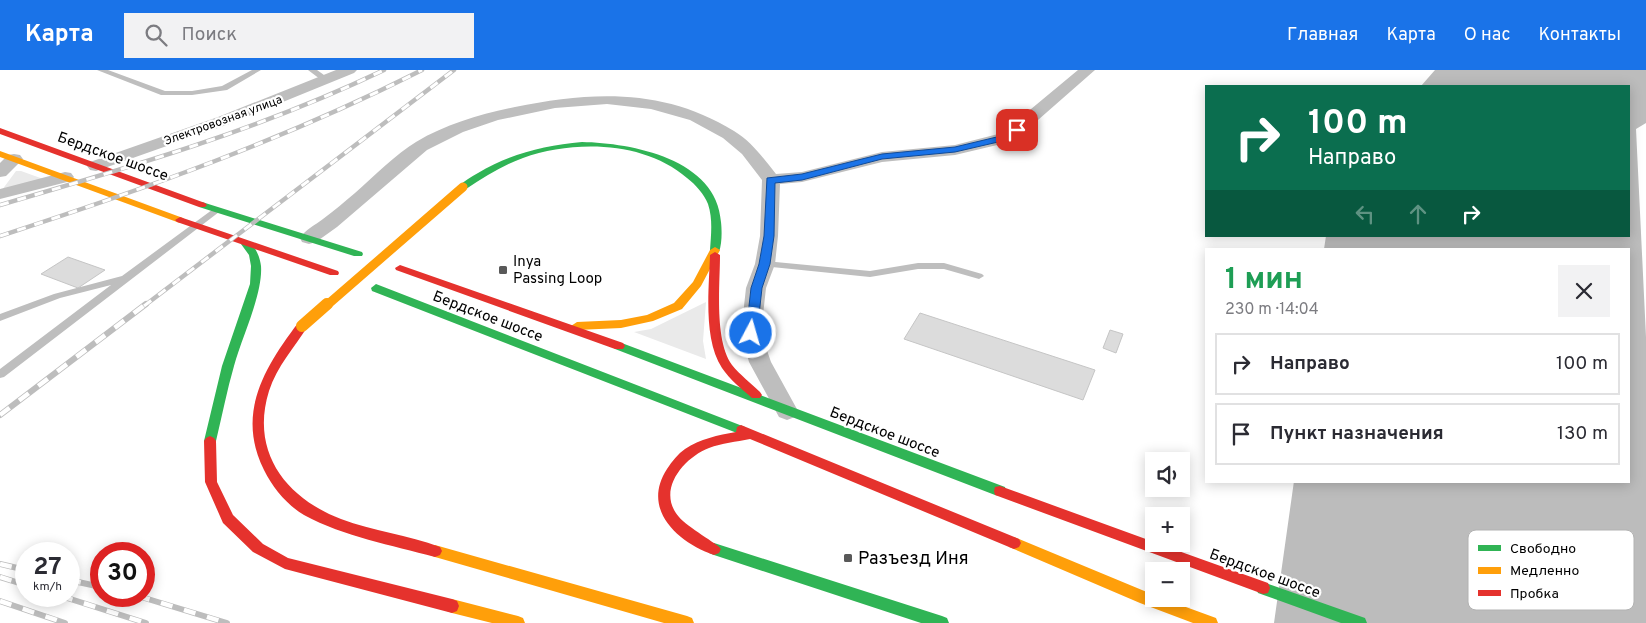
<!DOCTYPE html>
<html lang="ru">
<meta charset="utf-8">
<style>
:root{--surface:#fff;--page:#f2f2f3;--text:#2b2b33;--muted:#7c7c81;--line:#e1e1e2;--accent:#1a73e8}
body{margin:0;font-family:Overpass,sans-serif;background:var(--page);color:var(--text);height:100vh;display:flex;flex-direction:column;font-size:19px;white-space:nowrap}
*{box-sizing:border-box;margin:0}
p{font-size:16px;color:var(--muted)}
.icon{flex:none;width:28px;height:28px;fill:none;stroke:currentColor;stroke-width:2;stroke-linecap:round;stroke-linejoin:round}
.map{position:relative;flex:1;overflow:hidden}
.side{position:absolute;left:1205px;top:178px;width:425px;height:235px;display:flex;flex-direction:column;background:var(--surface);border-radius:0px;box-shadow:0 2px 12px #0003}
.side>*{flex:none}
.guide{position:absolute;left:1205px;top:15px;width:425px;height:152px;border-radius:0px;box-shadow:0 2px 12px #0003;background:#0b6e4f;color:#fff;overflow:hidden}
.fabs{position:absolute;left:1145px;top:382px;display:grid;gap:10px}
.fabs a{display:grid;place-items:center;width:45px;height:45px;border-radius:0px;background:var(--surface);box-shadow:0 2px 12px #0003;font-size:25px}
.speed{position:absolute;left:15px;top:472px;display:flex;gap:10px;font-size:25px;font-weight:700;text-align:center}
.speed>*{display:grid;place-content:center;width:65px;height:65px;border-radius:50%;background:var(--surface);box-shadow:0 2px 12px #0003;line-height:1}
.speed small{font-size:12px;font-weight:400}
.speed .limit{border:8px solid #d22;background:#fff;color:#111}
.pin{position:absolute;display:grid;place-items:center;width:42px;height:42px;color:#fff;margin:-21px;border-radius:10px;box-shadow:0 2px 8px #0006}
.me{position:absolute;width:55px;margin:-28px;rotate:6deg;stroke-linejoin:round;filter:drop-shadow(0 0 4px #0008)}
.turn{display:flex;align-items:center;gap:18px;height:105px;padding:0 20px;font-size:22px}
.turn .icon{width:65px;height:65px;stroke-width:2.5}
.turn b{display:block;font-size:35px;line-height:42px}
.lanes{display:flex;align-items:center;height:48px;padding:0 20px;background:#0003;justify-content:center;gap:25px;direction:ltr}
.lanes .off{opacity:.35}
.round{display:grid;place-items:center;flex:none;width:52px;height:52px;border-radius:0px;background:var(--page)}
.head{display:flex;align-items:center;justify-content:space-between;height:85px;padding:0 20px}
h1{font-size:30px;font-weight:700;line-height:38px;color:#1e9e55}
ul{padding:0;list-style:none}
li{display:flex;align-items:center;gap:15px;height:62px;margin:0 10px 8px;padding:0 10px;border:2px solid var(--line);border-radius:0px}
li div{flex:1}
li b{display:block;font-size:19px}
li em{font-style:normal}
header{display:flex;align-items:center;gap:30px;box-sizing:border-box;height:70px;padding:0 25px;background:var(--accent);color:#fff}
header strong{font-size:24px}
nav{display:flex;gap:28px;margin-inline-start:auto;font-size:18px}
.search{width:350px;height:45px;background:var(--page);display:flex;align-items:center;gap:12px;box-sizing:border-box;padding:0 18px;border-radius:0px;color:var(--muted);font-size:19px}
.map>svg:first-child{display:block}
.green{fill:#eaeaea}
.water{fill:#bcbcbc}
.building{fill:#dcdcdc;stroke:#c5c5c5}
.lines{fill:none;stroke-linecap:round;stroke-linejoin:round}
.lane{fill:#bebebe;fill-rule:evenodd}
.street{fill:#bebebe;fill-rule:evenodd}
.fast{fill:#30b455;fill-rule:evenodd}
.slow{fill:#ff9f0a;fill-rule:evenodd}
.jam{fill:#e5322d;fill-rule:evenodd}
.rail-far1-casing{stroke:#bdbdbd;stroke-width:4.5}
.rail-casing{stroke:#bdbdbd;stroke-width:6}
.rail-far1{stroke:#fff;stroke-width:3;stroke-dasharray:9;stroke-linecap:butt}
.rail{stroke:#fff;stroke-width:4.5;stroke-dasharray:12;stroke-linecap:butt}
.slow-bridge-far1{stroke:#ff9f0a;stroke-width:9}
.slow-bridge{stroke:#ff9f0a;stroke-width:12}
.route{fill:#1a73e8;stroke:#114b97}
.poi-dot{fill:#595959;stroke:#fff;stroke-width:2}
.labels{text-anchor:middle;stroke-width:4.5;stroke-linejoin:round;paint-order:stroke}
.far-street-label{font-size:12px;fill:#000;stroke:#fff}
.street-label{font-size:15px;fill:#000;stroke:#fff}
.poi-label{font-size:15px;fill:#000;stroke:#fff;text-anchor:start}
.near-poi-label{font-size:18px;fill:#000;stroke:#fff;text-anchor:start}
.key{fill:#fff;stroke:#b2b2b2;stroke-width:1}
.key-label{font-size:14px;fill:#000}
</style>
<header>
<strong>Карта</strong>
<div class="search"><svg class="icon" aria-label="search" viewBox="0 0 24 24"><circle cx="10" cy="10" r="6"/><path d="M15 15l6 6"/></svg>Поиск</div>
<nav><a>Главная</a><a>Карта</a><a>О нас</a><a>Контакты</a></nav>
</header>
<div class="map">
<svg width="1646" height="553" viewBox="0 0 1646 553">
<rect width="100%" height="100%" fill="#fff"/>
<path class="green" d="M16,101H21L46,110L2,120Z
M706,232L703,271L706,289L634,262L651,259Z"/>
<path class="water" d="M1435,0H1646V53L1636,59L1646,267V553H1274L1294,411H1629V179H1324L1326,166H1629V16H1421Z"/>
<path class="building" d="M68,187L105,200L78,218L41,204Z
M920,243L1095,300L1083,330L904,269Z
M1110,260L1123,264L1116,283L1103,278Z"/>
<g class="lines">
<path class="lane" d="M97,0H108L165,21H192L222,16L252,0H261L227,20L192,25H161Z
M308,0H317L331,10L324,12Z
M216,137L220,140L219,142L4,307L0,308V299L111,215L60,228L0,251V244L54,224L122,206Z
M765,191L870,201L918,193H944L982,204L984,206L979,209L944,199H918L870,207L762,196L760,194L762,192Z"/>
<path class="street" d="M336,0H357L354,3L229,54L96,101L90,100L87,96L90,92L218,47Z
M1078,0H1095L1014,71L955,85L882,92L802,112L780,114L778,166L775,194L766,218L761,263L771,292L798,341L795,347L787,350L779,347L749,292L741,263L746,218L755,194L760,166L762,110L742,84L723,68L690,50L651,39L607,34L555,38L498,50L463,62L427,80L337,157L316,172L309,174L302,172L300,168C305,160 315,155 323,149C334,141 344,132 355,123C373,107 396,84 416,72C446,54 481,44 515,37C592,21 665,18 734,61C752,72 763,88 776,104L802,102L882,82L955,75L1002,63Z
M14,84L20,85L23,89L6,106L0,107V93L8,85Z
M65,102L71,103L74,107L71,111L0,129V119Z"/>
<path class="fast" d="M582,72C632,73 717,89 721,152C722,161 722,174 719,182L715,183L710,180C711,165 713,149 708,134C704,124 696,115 687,108C644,71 574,70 523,88C503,95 484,107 466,119L463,120L458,117C464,111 471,107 478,103C510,84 545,75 582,72Z
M202,132L362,182L363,184L362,186H354L199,137V133Z
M246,171C255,174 260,187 261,196C263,224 242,267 234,296C227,320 222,346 216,371L214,374L210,376L206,374L204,371L222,296L250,214L251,196L249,185L241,174Z
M376,214L745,357L747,360L745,363H737L372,221L371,218Z
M619,272L1005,417L1006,421L1005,425L1000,426L995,425L615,279L613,276Z
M714,473L942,546L947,548L949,553H921L714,485L709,483L707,479L709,475Z
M1263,512L1365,548L1367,553H1341L1258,523L1256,518L1258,513Z"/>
<path class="slow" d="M0,81L183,148L185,150L180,153L177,152L0,87Z
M715,177L720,180L701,216L682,239L653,251L621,258L577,260L571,256L577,252L621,250L647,245L674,233L693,212L710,180Z
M1014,467L1154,525V529H1164L1216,548L1218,553H1193L1140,533L1009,477L1007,473L1009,469Z
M435,475L687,546L692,548L694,553H664L435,487L430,485L428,481L430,477Z
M452,529L518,546L523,548L525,553H492L452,543L447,541L445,536L447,531Z"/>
<path class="jam" d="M0,58L205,133L207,135L205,137H199L0,64Z
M180,147L338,201L339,203L338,205H330L177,152L175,150Z
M715,182L720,185C720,215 714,270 732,295C740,305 751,313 760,322L762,325L760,328H752C742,319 730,310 722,298C703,269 709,219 710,185Z
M400,195L623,273L625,276L623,279H615L396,200L395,198Z
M302,252L308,256C294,278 277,296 269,321C250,382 286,428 341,449C373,461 408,465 440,477L442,481L440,485L435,487C391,475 345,467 304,445C287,435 273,418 264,400C236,344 264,298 298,253Z
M741,355L1019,469L1021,473L1019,477L1014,479L1009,477L750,369C736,372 722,373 709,378C683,388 656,421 679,447C687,457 718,474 721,479L719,483L714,485C677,472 641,439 667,399C672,391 678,384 685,379C700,369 718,365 736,362L737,357Z
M210,366L214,368L216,371L217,412L233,445L263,474L288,488L452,529L457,531L459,536L457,541L452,543L285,499L253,482L223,453L205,412L204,371L206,368Z
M1000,416L1154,472V474H1159L1268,513L1270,518L1268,523L1263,524L995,425L994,421L995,417Z"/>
<defs>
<path id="rail-far1" d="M0,135C131,97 261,59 384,0
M0,166C145,119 286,69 422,0
M144,236L454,0"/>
<path id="rail" d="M0,345L146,234
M0,494L26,500
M0,507L26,515
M69,510L101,517
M61,526L146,553
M138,526L227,553
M0,531L65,553"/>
</defs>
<use href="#rail-far1" class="rail-far1-casing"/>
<use href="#rail" class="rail-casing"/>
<use href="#rail-far1" class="rail-far1"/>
<use href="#rail" class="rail"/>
<path class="slow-bridge-far1" d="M326,236L463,117"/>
<path class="slow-bridge" d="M302,256L327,234"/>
</g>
<path class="route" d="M1017,57L1021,60L1011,69L955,82L882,89L802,110L775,113L774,166L770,194L762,218L757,263L755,265H747L746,263L751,218L759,194L764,166L767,108L802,104L882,84L955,77L1005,65Z"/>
<g class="poi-dot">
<rect x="498" y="195" width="10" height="10" rx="2.5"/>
<rect x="843" y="483" width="10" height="10" rx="2.5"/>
</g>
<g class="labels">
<g class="far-street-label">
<text transform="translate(223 50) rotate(-20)" y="4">Электровозная улица</text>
</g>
<g class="street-label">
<text transform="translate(113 86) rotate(20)" y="5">Бердское шоссе</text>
<text transform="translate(488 246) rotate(21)" y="5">Бердское шоссе</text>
<text transform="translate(885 362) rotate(21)" y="5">Бердское шоссе</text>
<text transform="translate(1265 503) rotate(20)" y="5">Бердское шоссе</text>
</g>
<g class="poi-label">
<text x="513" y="196">Inya<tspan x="513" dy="17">Passing Loop</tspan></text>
</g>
<g class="near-poi-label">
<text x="858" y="494">Разъезд Иня</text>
</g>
</g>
<rect x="1468" y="460" width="166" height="80" rx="8" class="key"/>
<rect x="1478" y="475" width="23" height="6" fill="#30b455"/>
<rect x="1478" y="497" width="23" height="7" fill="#ff9f0a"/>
<rect x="1478" y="520" width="23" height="6" fill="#e5322d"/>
<g class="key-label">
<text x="1510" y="483">Свободно</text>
<text x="1510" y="505">Медленно</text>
<text x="1510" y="528">Пробка</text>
</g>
</svg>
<div class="fabs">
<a><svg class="icon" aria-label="sound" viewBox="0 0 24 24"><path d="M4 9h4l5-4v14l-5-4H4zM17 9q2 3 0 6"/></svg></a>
<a>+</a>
<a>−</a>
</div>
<div class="speed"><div>27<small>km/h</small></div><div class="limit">30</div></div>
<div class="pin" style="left:1017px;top:60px;background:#d93025"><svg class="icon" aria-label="arrive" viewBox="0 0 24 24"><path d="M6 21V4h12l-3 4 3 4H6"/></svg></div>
<svg class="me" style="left:751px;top:263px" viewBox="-20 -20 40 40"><circle r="17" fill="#1a73e8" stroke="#fff" stroke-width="3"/><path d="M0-11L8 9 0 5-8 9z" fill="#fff"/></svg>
<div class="guide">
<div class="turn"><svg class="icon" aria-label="right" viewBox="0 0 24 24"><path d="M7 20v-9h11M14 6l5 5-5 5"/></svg><div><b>100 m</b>Направо</div></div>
<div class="lanes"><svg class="icon off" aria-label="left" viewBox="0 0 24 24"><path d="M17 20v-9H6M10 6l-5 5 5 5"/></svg><svg class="icon off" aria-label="ahead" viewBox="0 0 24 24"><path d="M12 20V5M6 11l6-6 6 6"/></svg><svg class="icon" aria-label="right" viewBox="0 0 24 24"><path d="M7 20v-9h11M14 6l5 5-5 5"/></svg></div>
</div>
<section class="side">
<div class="head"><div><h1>1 мин</h1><p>230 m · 14:04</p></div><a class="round"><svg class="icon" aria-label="close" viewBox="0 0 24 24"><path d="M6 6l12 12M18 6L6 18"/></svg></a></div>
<ul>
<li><svg class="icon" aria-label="right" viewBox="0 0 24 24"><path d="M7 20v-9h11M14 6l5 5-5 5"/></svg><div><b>Направо</b></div><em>100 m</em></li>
<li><svg class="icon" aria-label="arrive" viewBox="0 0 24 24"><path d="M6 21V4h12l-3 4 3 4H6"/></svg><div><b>Пункт назначения</b></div><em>130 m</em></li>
</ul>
</section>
</div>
